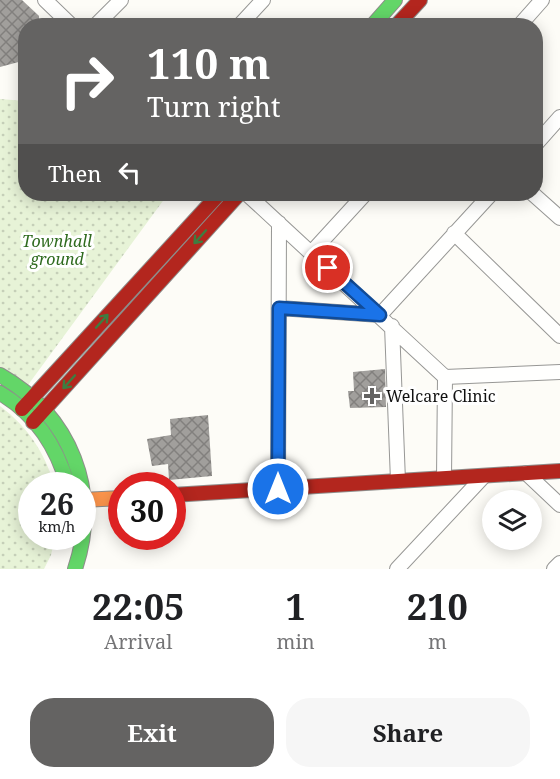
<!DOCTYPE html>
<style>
:root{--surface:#fff;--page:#f6f6f6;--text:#202124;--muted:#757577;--accent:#646362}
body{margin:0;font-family:"Noto Serif",serif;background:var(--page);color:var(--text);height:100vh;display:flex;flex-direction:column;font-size:22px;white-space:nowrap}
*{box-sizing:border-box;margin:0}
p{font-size:20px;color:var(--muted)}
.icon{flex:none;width:33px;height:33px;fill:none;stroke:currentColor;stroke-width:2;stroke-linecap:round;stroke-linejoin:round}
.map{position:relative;height:569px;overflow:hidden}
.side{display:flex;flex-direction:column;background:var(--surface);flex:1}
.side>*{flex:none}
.guide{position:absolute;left:18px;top:18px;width:525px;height:183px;border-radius:24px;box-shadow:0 3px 15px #0003;background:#646362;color:#fff;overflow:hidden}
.controls{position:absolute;left:482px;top:490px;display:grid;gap:12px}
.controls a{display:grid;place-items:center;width:60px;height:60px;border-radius:50%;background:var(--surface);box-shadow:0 3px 15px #0003;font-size:30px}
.speed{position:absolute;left:18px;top:472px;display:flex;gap:12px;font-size:30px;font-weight:700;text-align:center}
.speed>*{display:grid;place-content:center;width:78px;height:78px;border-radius:50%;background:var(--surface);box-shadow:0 3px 15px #0003;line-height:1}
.speed small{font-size:15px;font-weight:400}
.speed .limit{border:9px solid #d22;background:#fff;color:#111}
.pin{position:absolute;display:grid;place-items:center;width:51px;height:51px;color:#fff;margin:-26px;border:3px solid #fff;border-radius:50%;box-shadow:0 2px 6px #0007}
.me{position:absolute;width:66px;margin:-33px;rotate:0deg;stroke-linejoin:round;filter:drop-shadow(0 0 4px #0008)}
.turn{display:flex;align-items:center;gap:21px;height:126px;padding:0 30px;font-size:27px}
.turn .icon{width:78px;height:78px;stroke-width:2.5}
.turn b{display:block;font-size:42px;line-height:51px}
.then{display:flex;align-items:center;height:57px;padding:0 30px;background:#0003;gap:12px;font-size:22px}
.eta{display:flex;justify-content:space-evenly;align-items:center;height:102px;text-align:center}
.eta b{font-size:36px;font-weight:700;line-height:42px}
.cta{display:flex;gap:12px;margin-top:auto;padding:12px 30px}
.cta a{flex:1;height:69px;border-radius:24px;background:var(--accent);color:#fff;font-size:24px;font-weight:700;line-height:69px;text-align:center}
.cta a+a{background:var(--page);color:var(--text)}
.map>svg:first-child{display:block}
.park{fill:url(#park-dots)}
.building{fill:url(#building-cross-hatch)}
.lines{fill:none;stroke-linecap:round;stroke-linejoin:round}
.street-casing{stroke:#979795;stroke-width:16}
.fast-casing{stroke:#8e8d8b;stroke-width:16}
.slow-casing{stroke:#8e8d8b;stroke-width:16}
.jam-casing{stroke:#8e8d8b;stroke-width:16}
.street{stroke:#fffffe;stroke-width:14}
.fast{stroke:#63d668;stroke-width:14}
.slow{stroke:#ff974d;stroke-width:14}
.jam{stroke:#b3261e;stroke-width:14}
.oneway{stroke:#3e7d41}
.route-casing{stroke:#114b97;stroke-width:15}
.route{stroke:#1a73e8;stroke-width:10}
.poi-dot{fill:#646362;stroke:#fff;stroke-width:2}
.labels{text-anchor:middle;stroke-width:6;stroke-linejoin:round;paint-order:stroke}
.park-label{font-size:16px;font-style:italic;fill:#2f6b1f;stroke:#fff}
.poi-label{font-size:16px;fill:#111;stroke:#fff;text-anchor:start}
</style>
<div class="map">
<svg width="560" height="569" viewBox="0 0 560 569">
<defs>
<pattern id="park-dots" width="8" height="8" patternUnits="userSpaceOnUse" patternTransform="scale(1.5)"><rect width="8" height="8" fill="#e7f3d7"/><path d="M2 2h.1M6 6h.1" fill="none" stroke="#c5cfb8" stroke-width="1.8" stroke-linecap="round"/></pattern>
<pattern id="building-cross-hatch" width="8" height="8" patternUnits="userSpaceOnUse" patternTransform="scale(1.5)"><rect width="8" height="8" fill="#a19f9c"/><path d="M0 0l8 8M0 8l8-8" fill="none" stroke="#82807e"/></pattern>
</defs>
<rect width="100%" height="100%" fill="#fdfcf7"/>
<path class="park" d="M0,99L25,101L26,194H168L28,385L0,369Z
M0,406C29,428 44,452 55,486H32V537H55L51,555L44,569H0Z"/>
<path class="building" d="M0,0H22L39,16V26H26V60L0,67Z
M385,369L386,407L350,408L348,391H354L353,372Z
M208,415L212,476L169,480L168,464L152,466L147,439L171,435L170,419Z"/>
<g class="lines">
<defs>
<path id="street" d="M45,0L72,26
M95,26L121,0
M239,26L263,0
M519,26L542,0
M536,144L560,117
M247,194L445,377L560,372
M533,194L560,218
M454,233L560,336
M311,253L365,194
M279,308L380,315L491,194
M392,326L398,481
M526,473L560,505
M444,478L445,377
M278,489L279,223
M397,569L484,476
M554,569L560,563"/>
<path id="fast" d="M372,26L395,0
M0,375C71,416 101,491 75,569
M0,393C36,414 57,447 68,486"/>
<path id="slow" d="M82,500L122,498"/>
<path id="jam" d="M396,26L420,0
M22,409L219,194
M33,422L239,194
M172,495L560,471"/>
</defs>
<use href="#street" class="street-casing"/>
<use href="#fast" class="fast-casing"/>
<use href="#slow" class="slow-casing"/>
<use href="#jam" class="jam-casing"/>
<use href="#street" class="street"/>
<use href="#fast" class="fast"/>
<use href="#slow" class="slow"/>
<use href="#jam" class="jam"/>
</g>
<defs><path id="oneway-shaft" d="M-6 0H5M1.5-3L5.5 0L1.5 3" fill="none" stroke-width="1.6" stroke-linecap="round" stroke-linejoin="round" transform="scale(1.5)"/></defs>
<g class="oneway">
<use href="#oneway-shaft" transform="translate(200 237) rotate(132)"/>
<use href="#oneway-shaft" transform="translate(102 321) rotate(-48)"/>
<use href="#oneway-shaft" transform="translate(69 382) rotate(132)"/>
</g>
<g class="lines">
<defs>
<path id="route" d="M278,489L279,308L380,315L328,268"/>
</defs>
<use href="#route" class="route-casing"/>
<use href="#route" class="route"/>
</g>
<path class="poi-dot" d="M369 387h6v6h6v6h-6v6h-6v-6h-6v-6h6z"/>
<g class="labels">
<g class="park-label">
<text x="57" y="247">Townhall<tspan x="57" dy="18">ground</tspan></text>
</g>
<g class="poi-label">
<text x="386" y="402">Welcare Clinic</text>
</g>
</g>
</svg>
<div class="controls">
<a><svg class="icon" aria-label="layers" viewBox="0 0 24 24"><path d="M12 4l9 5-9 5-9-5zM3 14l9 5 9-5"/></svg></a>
</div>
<div class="speed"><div>26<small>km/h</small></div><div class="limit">30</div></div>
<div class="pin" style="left:328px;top:268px;background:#d93025"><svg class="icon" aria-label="arrive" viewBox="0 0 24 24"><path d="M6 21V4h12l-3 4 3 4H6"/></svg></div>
<svg class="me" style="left:278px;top:489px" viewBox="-20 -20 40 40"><circle r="17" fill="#1a73e8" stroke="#fff" stroke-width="3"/><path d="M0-11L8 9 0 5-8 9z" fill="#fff"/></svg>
<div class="guide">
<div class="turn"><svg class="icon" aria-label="right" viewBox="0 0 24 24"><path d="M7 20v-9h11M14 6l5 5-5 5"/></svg><div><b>110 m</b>Turn right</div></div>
<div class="then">Then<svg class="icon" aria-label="left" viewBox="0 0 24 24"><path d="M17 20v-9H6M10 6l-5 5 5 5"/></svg></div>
</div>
</div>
<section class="side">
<div class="eta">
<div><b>22:05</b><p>Arrival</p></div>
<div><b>1</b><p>min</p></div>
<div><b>210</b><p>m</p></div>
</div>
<div class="cta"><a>Exit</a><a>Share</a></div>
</section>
